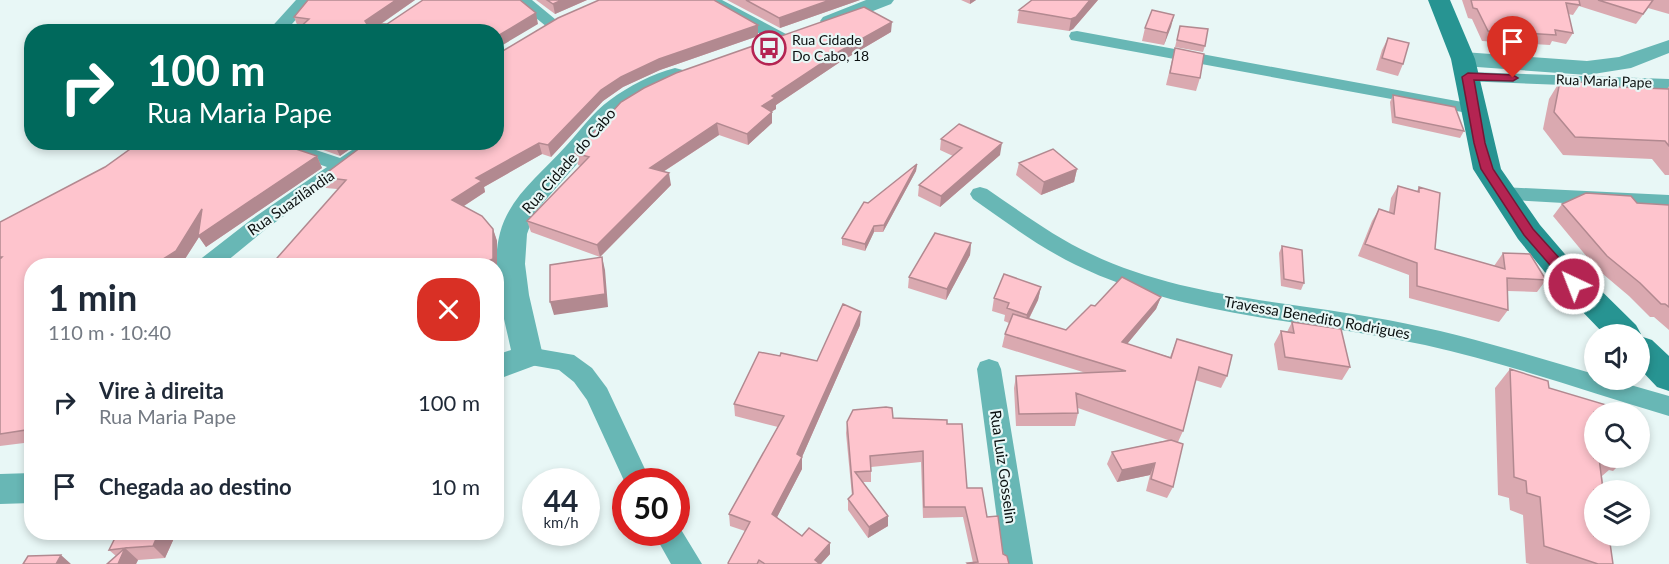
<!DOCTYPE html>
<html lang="pt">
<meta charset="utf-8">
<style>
:root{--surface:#fff;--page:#f6f6f7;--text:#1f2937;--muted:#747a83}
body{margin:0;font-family:Lato,sans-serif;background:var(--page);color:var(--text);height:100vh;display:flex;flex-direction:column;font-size:22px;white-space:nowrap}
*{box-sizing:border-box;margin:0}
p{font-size:20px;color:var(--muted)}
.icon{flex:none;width:33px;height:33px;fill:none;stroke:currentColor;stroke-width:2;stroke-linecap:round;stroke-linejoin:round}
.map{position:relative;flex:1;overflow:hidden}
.details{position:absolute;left:24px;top:258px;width:480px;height:282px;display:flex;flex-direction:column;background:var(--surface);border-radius:24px;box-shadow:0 3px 9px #0003}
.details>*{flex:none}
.hud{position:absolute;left:24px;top:24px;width:480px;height:126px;border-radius:24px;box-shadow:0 3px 9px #0003;background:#00695c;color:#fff;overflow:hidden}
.tools{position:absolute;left:1584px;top:324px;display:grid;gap:12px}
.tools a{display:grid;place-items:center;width:66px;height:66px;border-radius:50%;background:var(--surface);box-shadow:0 3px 9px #0003;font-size:30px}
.speed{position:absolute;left:522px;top:468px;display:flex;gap:12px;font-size:30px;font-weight:700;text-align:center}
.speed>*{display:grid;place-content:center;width:78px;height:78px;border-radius:50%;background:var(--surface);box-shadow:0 3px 9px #0003;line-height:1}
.speed small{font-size:15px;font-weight:400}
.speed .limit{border:9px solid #d22;background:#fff;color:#111}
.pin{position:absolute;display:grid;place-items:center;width:51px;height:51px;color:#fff;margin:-62px -26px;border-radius:50% 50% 50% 0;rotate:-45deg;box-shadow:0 0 6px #0007}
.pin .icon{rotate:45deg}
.me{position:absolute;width:66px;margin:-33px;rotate:317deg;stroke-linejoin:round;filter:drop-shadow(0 0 4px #0008)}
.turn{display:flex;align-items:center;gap:21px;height:126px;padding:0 24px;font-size:27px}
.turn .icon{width:78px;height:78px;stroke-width:2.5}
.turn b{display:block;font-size:42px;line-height:51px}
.round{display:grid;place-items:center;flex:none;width:63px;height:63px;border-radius:24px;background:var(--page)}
.summary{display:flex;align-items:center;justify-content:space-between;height:102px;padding:0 24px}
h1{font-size:36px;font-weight:700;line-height:45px}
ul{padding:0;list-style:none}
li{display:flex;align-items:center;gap:18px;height:84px;padding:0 24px}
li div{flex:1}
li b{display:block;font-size:22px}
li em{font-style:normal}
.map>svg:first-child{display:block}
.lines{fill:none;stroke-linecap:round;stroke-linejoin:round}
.minor{fill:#68b7b5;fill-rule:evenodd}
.tertiary{fill:#68b7b5;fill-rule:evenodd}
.secondary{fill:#279492;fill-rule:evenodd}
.wall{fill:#daa9b0}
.shaded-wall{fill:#b28990}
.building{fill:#fec4cd;stroke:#b28990;stroke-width:1.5}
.route{fill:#b42452;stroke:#751735;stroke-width:1.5}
.labels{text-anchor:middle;stroke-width:4.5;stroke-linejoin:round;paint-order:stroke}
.far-poi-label{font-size:14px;fill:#0b1010;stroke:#e8f7f6;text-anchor:start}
.far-street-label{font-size:14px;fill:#0b1010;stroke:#e8f7f6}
.street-label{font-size:15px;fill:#0b1010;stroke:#e8f7f6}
</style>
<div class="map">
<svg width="1669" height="564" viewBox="0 0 1669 564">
<rect width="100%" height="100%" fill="#e8f7f6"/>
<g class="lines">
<path class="minor" d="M296,0H313L285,32H267Z
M514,0H532L561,24L559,27H547Z
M702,0H722L786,34L788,38L786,42H774Z
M1077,31L1473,104L1479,105L1482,109L1479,113L1473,114L1071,40L1069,36L1071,32Z
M1468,72L1669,79V89L1462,81L1459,77L1462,73Z
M263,142H292L340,158L364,142H386L266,229L221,266H195L198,261L252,219L327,167L265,146Z
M980,187L987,189C1021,212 1054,237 1091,254C1183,298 1289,301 1388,320C1458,333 1526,354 1594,374V380H1613L1669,396V416C1588,392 1507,363 1425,345C1309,320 1183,317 1076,265C1039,247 1006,222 973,199L970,194L973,189Z
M1502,187L1669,195V209L1495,199L1492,194L1495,189Z
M528,347L574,355L592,368L607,388L651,482H626V485L587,400L574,382L559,370L519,363L516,356L519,349Z
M989,359L998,362L1001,369L1033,564H1003L977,369L980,362Z
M677,523L702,564H671L653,532H676Z"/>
<path class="tertiary" d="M866,0H894L891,4L837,25L830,27L823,25L820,21L823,17Z
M1669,40V53L1631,68L1587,75L1463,66L1455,64L1452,59L1455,54L1463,52L1587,61L1619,57Z
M675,68L683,70L686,75L683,80L644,97L618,117L535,212L527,234L525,264L529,295L543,356L539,364L496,380V355L511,350C503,313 490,270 500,233C509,197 542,173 566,146C580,131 592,113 610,100C629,86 652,74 675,68Z
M32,473V503L0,504V474Z"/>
<path class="secondary" d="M1428,0H1450L1475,59L1501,169L1540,225L1570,260L1636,325L1641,334L1640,336L1604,334L1548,276L1518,239L1473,169L1451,59Z
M1640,336L1652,340L1669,356V391L1657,387L1640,369Z"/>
</g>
<path class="wall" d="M308,0H415L381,24H538L298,27L294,17Z
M536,0H587L555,14Z
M727,0H860L780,28Z
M961,0H976L970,4Z
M1098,0L1073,29L1069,31L1017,23L1019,10Z
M1462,0H1669V14L1648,8L1636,24L1579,6L1573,15L1568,14L1573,33L1566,44L1552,41L1550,45L1482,41L1472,19L1468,18Z
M1174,15L1164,45L1142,41L1145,28Z
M758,25V36L660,70L623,87L603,101L551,157L542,154L484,187L485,192L464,206L493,229L497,241L496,270V266L337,189L326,188L321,177Z
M1180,26L1205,46L1203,52L1175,47Z
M891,32L840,62L776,105V109L771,112L772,123L748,145L719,135L663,172L671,185L600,257L531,232L527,221L581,166L578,165L575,153Z
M1388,38L1403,64L1398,76L1376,70L1382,50Z
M1175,48L1200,78L1196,91L1166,85Z
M1560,81L1597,86L1667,89L1669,86V175H1665L1652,159L1563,155L1543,129L1549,99Z
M1393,95L1464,131L1460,138L1392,123L1390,102Z
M941,139L1000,155L940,207L918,196L919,185L953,156L940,150Z
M301,142H360L340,156Z
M317,156L322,168L206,247L199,237L183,262L179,266H32V442L0,446V222L105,167Z
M1019,163L1077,169L1074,182L1041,195L1016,175Z
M917,164L916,171L883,232H874L865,251L842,245V238L868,203Z
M1398,186L1417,191L1419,187L1435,249L1494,266L1503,253L1546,280L1537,292L1508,291V310L1499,322L1409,298V275L1358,256L1372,221L1379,209L1389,212L1391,198Z
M1637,203L1669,205V330L1654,317H1650L1629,296L1597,269L1553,216L1562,204Z
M971,243L970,255L946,300L908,288L909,277Z
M1282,246L1304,283L1301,290L1281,286L1279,253Z
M1041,287L1038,300L1029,319L1066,330L1095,306L1161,297L1156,309L1127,344L1170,357L1177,339L1227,376L1221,388L1195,380L1183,431L1178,442L1173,487L1167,498L1146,491L1150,475L1117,482L1107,464L1112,452L1168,440L1078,408V413L1075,426H1016L1014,388L1016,376L1086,373L1002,347L1005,334L1009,323L1004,321L1005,315L992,311L994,298Z
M1292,322L1350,367L1342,380L1278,370L1274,344L1281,331L1287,332Z
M860,325L802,457V469L777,517L802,536L830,554L821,564H728L745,531L730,526L729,514L778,427L735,416L734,404L780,356L817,361Z
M1510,369L1549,388L1594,458H1626L1613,471L1609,470L1602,476L1613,564H1530L1526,563L1523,515L1510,510L1509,498L1498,495L1495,388Z
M893,418L947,424L967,488L987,517L1009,564L973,563L963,517L923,518L921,462L871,467V482H863L888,516V526L868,538L848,510V499L852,496L846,433L847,422Z
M118,532H172L175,536L165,558L138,560L136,564H107L116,556L109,550Z"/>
<path class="shaded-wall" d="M396,0H415L369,32L365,21Z
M562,0H587L555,14L553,4Z
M830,0H860L780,28L779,18Z
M970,0H976L970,4Z
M1090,0H1098L1073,29L1069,31L1071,19Z
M536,13L538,24L496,49V37Z
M1174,15L1171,27L1164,45L1167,33Z
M892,22L891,32L840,62L776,105V109L762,117V106L772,96L840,51Z
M758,25V36L660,70L623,87L603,101L551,157L548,145L601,90L621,77L659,59Z
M772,112V123L748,145L747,134Z
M717,123L719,135L652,179L650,168Z
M337,142H360L340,156L334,144Z
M539,143L542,154L484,187L485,192L456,211L452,200L476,178Z
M1002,143L1000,155L940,207L941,196Z
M317,156L322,168L206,247L199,237L183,262L179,266H163L160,261L202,209Z
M917,164L916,171L883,232L884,225Z
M1077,169L1074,182L1041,195L1044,182Z
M669,173L671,185L600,257L597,245Z
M874,226V232L865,251V244Z
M493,229L497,241V270L496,266H476Z
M971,243L970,255L946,300L947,289Z
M602,257L605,270L608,307L554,315L550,302Z
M1041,287L1038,300L1024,328L1027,315Z
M1161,297L1156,309L1118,355L1122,342Z
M861,312L860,325L802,457V469L773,525L772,514L797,454Z
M1155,463L1150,475L1117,482L1122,470Z
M888,516V526L868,538L869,527Z
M159,532H172L175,536L165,558L153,546Z
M830,543V554L821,564H815V560Z
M125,548L138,560L136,564H118Z
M61,555L71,564H56Z"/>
<path class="building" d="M308,0H396L365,21L367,24H387L423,0H520L536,13L496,37V32H295L309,19L294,17Z
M547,0H562L553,4Z
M599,0H714L758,25L659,59L621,77L601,90L548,145L539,143L476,178L482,181L452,200L482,216L493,229V259L476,266H270L346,180L321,177L368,142H496V55L558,18Z
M746,0H830L779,18Z
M1032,0H1090L1076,17L1071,19L1019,10Z
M1471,0H1579L1580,5L1566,3L1573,33L1555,30L1556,35L1488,31L1477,9L1473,8Z
M1598,0H1653L1643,14Z
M864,7L892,22L840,51L772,96L775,98L762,106L772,112L747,134L717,123L650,168L669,173L597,245L527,221L589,157L575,153L621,102L644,88L676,73Z
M1152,10L1174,15L1167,33L1145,28Z
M1180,26L1208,29L1205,46L1177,40Z
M1388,38L1409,43L1403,64L1382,58Z
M1175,48L1204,54L1200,78L1170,73Z
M1560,81L1594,83L1597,86L1669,89V146L1665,141L1575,137L1554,112Z
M1393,95L1455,107L1464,131L1395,117Z
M959,124L1002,143L941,196L919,185L962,148L941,139Z
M140,142H275L317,156L198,236L202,209L176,251L160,261L167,264L166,266H32V429L0,434V259L2,257H0V222L105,167Z
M1053,149L1077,169L1044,182L1019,163Z
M917,164L884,225L874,226L865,244L842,238L864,202L868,203Z
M1398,186L1419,192V187L1440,193L1435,249L1505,269L1503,253L1530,254L1546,280L1507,278L1508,310L1417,286V263L1365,244L1379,209L1394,214Z
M1586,193L1631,196L1637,203L1669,205V307L1665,304H1661L1640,283L1607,256L1562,204Z
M935,233L971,243L947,289L909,277Z
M1282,246L1302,250L1304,283L1284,279Z
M602,257L605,294L550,302V265Z
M1004,274L1041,287L1027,315L1007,308L1009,303L994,298Z
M1122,277L1161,297L1122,342L1171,358L1177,339L1232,355L1227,376L1199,367L1183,431L1076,393L1078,413L1019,414L1016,376L1126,371L1005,334L1013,314L1066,330L1091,305L1095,306Z
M843,304L861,312L797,454L802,457L772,514L802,536L809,528L830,543L815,560L820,564H765L759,560L757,564H729L728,563L750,522L729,514L784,416L734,404L759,352L780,356L781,353L817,361Z
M1292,322L1341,329L1350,367L1285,357L1281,331L1294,333Z
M1510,369L1548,381L1549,388L1613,407L1614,412H1594V458H1599L1603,490H1594V536H1609L1613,564H1598L1544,546L1540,497L1527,493L1526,481L1514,477Z
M886,407L892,408L893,418L947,420V424H962L967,488H982L987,517L998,516L1003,554L1007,556L1009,564H968L967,563L978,562L965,507H924L923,451L870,456L871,471L855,472L888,516L869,527L848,499L853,494L847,422L853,410Z
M1171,440L1183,444L1173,487L1151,479L1155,463L1122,470L1112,452Z
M118,532H159L153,546L125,548L118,564H107L125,548L109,550Z
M61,555L56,564H23L28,556Z"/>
<path class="route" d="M1468,73L1513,75L1518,78L1513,81L1474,80L1485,143L1493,169L1533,229L1579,280L1581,284L1579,287H1569L1524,235L1481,169L1474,143L1462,77Z"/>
<defs>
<symbol id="bus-ring" viewBox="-11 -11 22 22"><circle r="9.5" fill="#e8f7f6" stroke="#b42452" stroke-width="1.5"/><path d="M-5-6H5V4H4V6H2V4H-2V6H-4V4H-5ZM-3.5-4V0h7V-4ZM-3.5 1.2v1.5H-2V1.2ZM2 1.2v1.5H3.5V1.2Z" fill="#b42452"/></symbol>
</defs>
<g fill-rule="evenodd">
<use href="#bus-ring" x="750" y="29" width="38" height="38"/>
</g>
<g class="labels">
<g class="far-poi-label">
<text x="792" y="45">Rua Cidade<tspan x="792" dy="16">Do Cabo, 18</tspan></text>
</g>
<g class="far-street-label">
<text transform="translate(1604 81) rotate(2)" y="5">Rua Maria Pape</text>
</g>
<g class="street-label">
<text transform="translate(569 161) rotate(-49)" y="5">Rua Cidade do Cabo</text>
<text transform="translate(291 203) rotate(-35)" y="5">Rua Suazilândia</text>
<text transform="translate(1317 318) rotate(10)" y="5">Travessa Benedito Rodrigues</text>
<text transform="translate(1003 467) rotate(82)" y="5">Rua Luiz Gosselin</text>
</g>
</g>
</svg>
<div class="tools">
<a><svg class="icon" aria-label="sound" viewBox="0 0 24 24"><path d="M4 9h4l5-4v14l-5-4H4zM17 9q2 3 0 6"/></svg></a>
<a><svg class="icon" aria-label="search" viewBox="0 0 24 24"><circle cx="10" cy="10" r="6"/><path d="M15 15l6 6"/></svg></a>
<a><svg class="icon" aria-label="layers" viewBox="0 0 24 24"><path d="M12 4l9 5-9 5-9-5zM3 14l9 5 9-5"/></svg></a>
</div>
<div class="speed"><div>44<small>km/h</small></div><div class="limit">50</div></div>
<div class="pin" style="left:1513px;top:78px;background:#d93025"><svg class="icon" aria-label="arrive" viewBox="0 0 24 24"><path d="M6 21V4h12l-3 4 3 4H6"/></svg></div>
<svg class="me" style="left:1574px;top:284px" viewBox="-20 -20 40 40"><circle r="17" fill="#b42452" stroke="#fff" stroke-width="3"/><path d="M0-11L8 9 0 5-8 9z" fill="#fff"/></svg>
<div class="hud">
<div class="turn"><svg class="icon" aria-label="right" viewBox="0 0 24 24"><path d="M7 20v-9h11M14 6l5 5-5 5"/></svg><div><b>100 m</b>Rua Maria Pape</div></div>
</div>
<section class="details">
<div class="summary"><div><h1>1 min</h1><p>110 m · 10:40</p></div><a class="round" style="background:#d93025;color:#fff"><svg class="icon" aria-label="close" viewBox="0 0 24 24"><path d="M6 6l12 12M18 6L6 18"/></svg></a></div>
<ul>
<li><svg class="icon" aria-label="right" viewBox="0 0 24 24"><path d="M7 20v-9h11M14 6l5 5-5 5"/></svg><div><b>Vire à direita</b><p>Rua Maria Pape</p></div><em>100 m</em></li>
<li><svg class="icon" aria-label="arrive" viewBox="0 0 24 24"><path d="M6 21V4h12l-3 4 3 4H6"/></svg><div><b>Chegada ao destino</b></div><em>10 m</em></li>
</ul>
</section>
</div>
